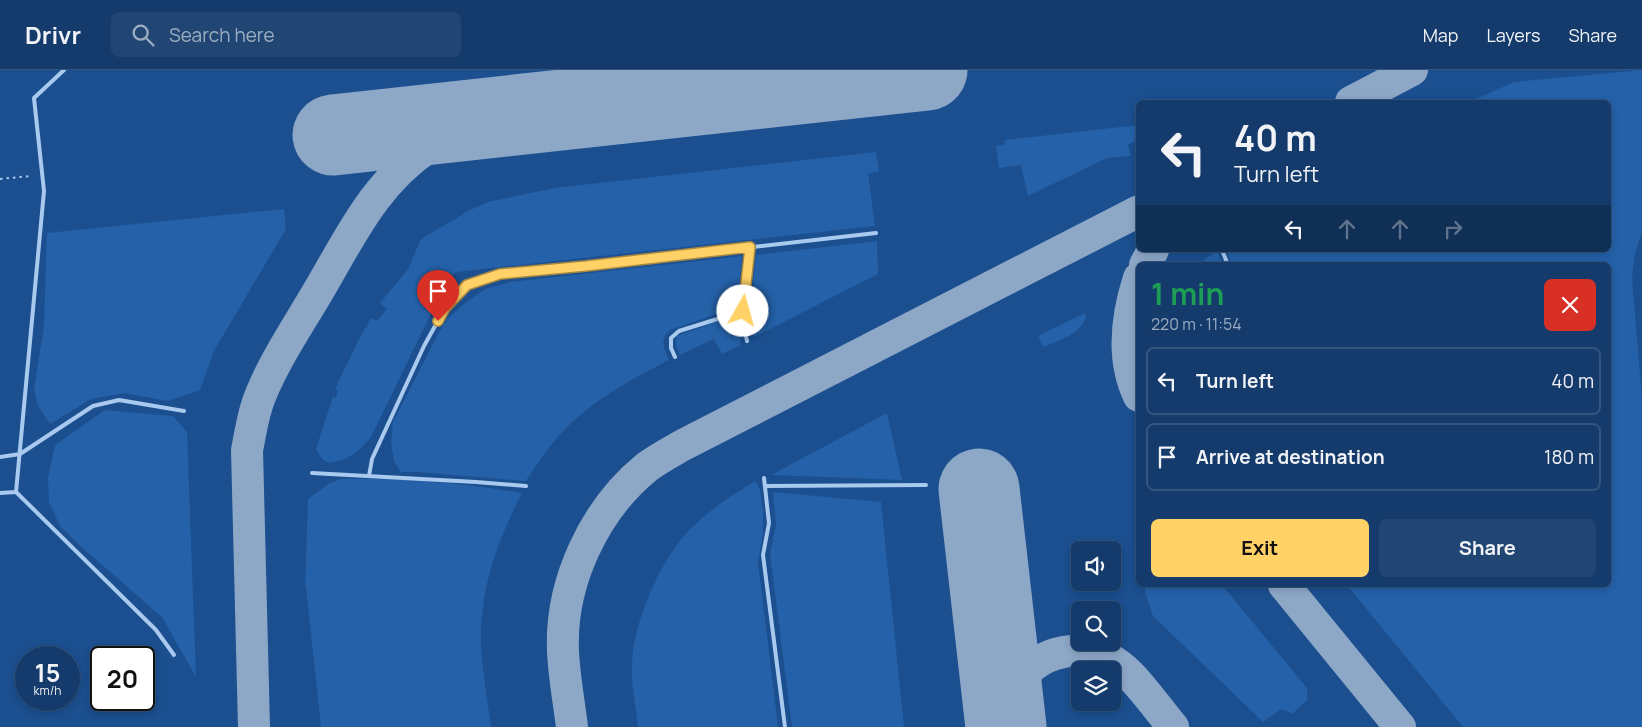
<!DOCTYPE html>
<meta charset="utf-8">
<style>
:root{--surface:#143b6b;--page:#214673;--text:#f1f3f6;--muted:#9dadc1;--line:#33557e;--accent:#ffd166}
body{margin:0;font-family:Manrope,sans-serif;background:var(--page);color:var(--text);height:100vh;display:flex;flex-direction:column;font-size:19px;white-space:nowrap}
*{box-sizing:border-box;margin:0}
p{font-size:16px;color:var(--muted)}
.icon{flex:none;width:28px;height:28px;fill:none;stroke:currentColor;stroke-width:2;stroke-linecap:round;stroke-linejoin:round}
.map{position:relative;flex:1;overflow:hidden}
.details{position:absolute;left:1136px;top:192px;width:475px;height:325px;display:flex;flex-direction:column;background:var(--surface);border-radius:8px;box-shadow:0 2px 8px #0003,0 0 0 1px var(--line)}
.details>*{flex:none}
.banner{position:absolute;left:1136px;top:30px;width:475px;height:152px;border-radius:8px;box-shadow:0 2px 8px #0003,0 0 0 1px var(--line);background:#143b6b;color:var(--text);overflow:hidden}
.fabs{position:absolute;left:1071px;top:471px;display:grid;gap:10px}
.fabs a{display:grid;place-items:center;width:50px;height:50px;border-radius:8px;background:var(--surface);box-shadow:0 2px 8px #0003,0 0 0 1px var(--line);font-size:25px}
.speed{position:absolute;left:15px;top:576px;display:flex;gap:10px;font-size:25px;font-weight:700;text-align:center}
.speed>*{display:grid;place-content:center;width:65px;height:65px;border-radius:50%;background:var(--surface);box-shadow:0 2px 8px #0003,0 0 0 1px var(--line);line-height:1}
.speed small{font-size:12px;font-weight:400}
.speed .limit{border:2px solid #111;border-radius:8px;background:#fff;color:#111}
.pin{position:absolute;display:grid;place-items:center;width:42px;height:42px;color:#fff;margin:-51px -21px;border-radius:50% 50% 50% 0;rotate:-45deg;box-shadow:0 0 5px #0007}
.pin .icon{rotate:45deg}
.me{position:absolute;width:55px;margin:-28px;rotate:7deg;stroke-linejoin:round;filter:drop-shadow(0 0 4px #0008)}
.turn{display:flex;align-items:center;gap:18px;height:105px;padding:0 15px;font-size:22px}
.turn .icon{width:65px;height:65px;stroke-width:2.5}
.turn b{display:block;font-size:35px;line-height:42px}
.lanes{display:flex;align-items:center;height:48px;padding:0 15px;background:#0003;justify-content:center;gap:25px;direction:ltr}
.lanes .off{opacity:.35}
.round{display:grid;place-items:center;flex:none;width:52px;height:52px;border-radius:8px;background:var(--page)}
.head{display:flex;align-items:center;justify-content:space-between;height:85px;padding:0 15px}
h1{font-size:30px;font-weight:700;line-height:38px;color:#1e9e55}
.cta{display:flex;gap:10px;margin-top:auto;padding:10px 15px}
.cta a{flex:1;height:58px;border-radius:8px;background:var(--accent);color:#111;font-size:20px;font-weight:700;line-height:58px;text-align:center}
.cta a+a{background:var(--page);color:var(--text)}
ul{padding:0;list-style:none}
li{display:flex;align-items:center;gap:15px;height:68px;margin:0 10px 8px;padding:0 5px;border:2px solid var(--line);border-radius:8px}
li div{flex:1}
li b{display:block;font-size:19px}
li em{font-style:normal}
header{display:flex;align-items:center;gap:30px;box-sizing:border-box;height:70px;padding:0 25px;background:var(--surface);border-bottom:1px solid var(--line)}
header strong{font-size:24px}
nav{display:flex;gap:28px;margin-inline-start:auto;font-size:18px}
.search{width:350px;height:45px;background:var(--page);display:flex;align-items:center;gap:12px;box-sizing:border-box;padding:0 18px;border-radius:8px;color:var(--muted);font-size:19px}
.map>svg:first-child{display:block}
.green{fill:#2461a8}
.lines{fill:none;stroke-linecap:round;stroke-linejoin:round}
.taxiway{stroke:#8da7c7;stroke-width:32}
.runway{stroke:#8da7c7;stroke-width:81}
.path{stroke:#a9c9ee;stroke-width:2;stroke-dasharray:2.5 4;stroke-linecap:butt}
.service{stroke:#a9c9ee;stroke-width:4}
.route-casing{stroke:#a68842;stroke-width:12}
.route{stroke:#ffd166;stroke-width:9}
</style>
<header>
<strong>Drivr</strong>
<div class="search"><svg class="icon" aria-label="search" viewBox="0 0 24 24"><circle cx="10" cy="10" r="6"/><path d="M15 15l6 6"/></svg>Search here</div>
<nav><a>Map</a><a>Layers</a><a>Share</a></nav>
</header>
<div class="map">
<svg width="1642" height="657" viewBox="0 0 1642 657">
<rect width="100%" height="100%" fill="#1b4f8f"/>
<path class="green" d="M1642,0V162L1635,183L1632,208L1642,328V657H1463L1347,515H1609V195H1232L1226,180H1609V32H1469L1514,12Z
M1139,55V69L1128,75L1131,86L1107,88L1028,126L1021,95L999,98L996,76L1004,75L1005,70Z
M876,82L879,102L868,103L875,156L456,202L447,211L371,367C358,382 350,390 329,393L322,389L316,379L333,326L336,327L338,321L335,319L357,273L371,248L377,251L387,239L380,233L408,199L421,169L470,140L488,132L554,118Z
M284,139L286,159L214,281L200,320L168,331L124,323L91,329L50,354L37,334L34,319L44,256L47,163Z
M877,171L878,204L754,267L749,255L756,185Z
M1217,180L1223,195H1199V194Z
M742,186L737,237L670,260C659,271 664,276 669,290C630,310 587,333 558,367C546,380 536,396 526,411L418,402H401L394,391L391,372L393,352L438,264L448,248L465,233L485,219L510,212Z
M1085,243L1086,247C1081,264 1058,271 1043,277L1038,266Z
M733,246L737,248L741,269L740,275L722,284L714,269L680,285C677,278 674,273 677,266Z
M105,340L173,346L187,362L196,607L162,547L79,475L60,456L49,432L48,408L55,375Z
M887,343L902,410L771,405Z
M341,409C401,408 462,413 522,423C499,468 484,507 481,558C480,591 487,624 491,657H321L306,517H305L308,429L330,413Z
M755,411L760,419L763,441V464L758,492L778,657H638C636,637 631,616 632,596C632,554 661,488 691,458C711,439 732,425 755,411Z
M773,422L881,432L904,657H792L770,484L776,455Z
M1145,515H1222L1307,618V630L1292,644L1281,639L1263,652L1153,546L1145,522Z"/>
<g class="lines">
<path class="taxiway" d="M1351,32L1412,0
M1145,195L1153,180
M1139,208C1127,245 1121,289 1139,326
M1284,515L1400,657
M1005,651C1008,640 1010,628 1015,618C1034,579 1087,569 1120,596C1138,610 1158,639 1173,657
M254,657L247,380C251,361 253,342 261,324C275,290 297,257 316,225C350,168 373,114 430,76C459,56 496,50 530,43
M572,657C569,632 564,606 563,581C560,513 594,440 647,397C658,389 671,382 683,375L1139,141"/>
<path class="runway" d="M333,65L927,0
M979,419L1006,657"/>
<path class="path" d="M0,109L30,106"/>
<path class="service" d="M1222,180L1228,195
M747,271L742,247L750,177
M675,287L671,278V268L679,261L743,241
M0,387L20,384L93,336L119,330L184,341
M312,403L476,412L526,416
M369,406L372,389L424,276L445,238L467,215L500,204L586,196L876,163
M764,408L769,453L763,485L785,657
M765,416L926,415
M16,422L44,121L34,28L64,0
M0,423L16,422L156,560L174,585"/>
</g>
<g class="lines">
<defs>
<path id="route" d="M438,251L445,238L467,215L500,204L586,196L750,177L743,241"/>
</defs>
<use href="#route" class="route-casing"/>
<use href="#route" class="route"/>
</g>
</svg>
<div class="fabs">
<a><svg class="icon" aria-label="sound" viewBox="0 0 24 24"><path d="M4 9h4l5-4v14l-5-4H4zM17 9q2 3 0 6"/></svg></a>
<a><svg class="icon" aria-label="search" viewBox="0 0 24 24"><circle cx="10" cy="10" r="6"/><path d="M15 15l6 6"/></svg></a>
<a><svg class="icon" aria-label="layers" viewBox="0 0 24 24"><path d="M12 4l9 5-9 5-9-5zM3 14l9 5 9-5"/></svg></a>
</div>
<div class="speed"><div>15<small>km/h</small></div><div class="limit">20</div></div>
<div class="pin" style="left:438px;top:251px;background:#d93025"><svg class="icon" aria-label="arrive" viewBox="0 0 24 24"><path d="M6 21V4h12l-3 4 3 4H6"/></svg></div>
<svg class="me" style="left:743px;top:241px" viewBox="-20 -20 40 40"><circle r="19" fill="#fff"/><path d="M0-13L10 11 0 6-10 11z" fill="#ffd166"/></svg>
<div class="banner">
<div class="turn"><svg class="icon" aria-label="left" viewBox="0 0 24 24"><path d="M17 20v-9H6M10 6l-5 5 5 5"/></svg><div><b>40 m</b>Turn left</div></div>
<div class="lanes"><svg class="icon" aria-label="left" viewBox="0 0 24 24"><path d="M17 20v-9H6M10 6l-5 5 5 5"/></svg><svg class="icon off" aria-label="ahead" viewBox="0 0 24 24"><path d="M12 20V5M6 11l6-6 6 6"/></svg><svg class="icon off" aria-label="ahead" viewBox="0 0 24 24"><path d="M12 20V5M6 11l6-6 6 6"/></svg><svg class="icon off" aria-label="right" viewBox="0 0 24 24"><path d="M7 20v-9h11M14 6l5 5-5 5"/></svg></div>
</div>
<section class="details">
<div class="head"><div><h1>1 min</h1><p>220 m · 11:54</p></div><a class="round" style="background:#d93025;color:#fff"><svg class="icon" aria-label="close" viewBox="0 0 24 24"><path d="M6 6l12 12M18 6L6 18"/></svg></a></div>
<ul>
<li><svg class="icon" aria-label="left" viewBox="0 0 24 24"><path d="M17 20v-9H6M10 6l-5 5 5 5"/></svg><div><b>Turn left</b></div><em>40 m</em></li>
<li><svg class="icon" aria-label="arrive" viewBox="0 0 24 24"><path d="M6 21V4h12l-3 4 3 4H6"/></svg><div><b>Arrive at destination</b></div><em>180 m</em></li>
</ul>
<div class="cta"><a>Exit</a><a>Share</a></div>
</section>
</div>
